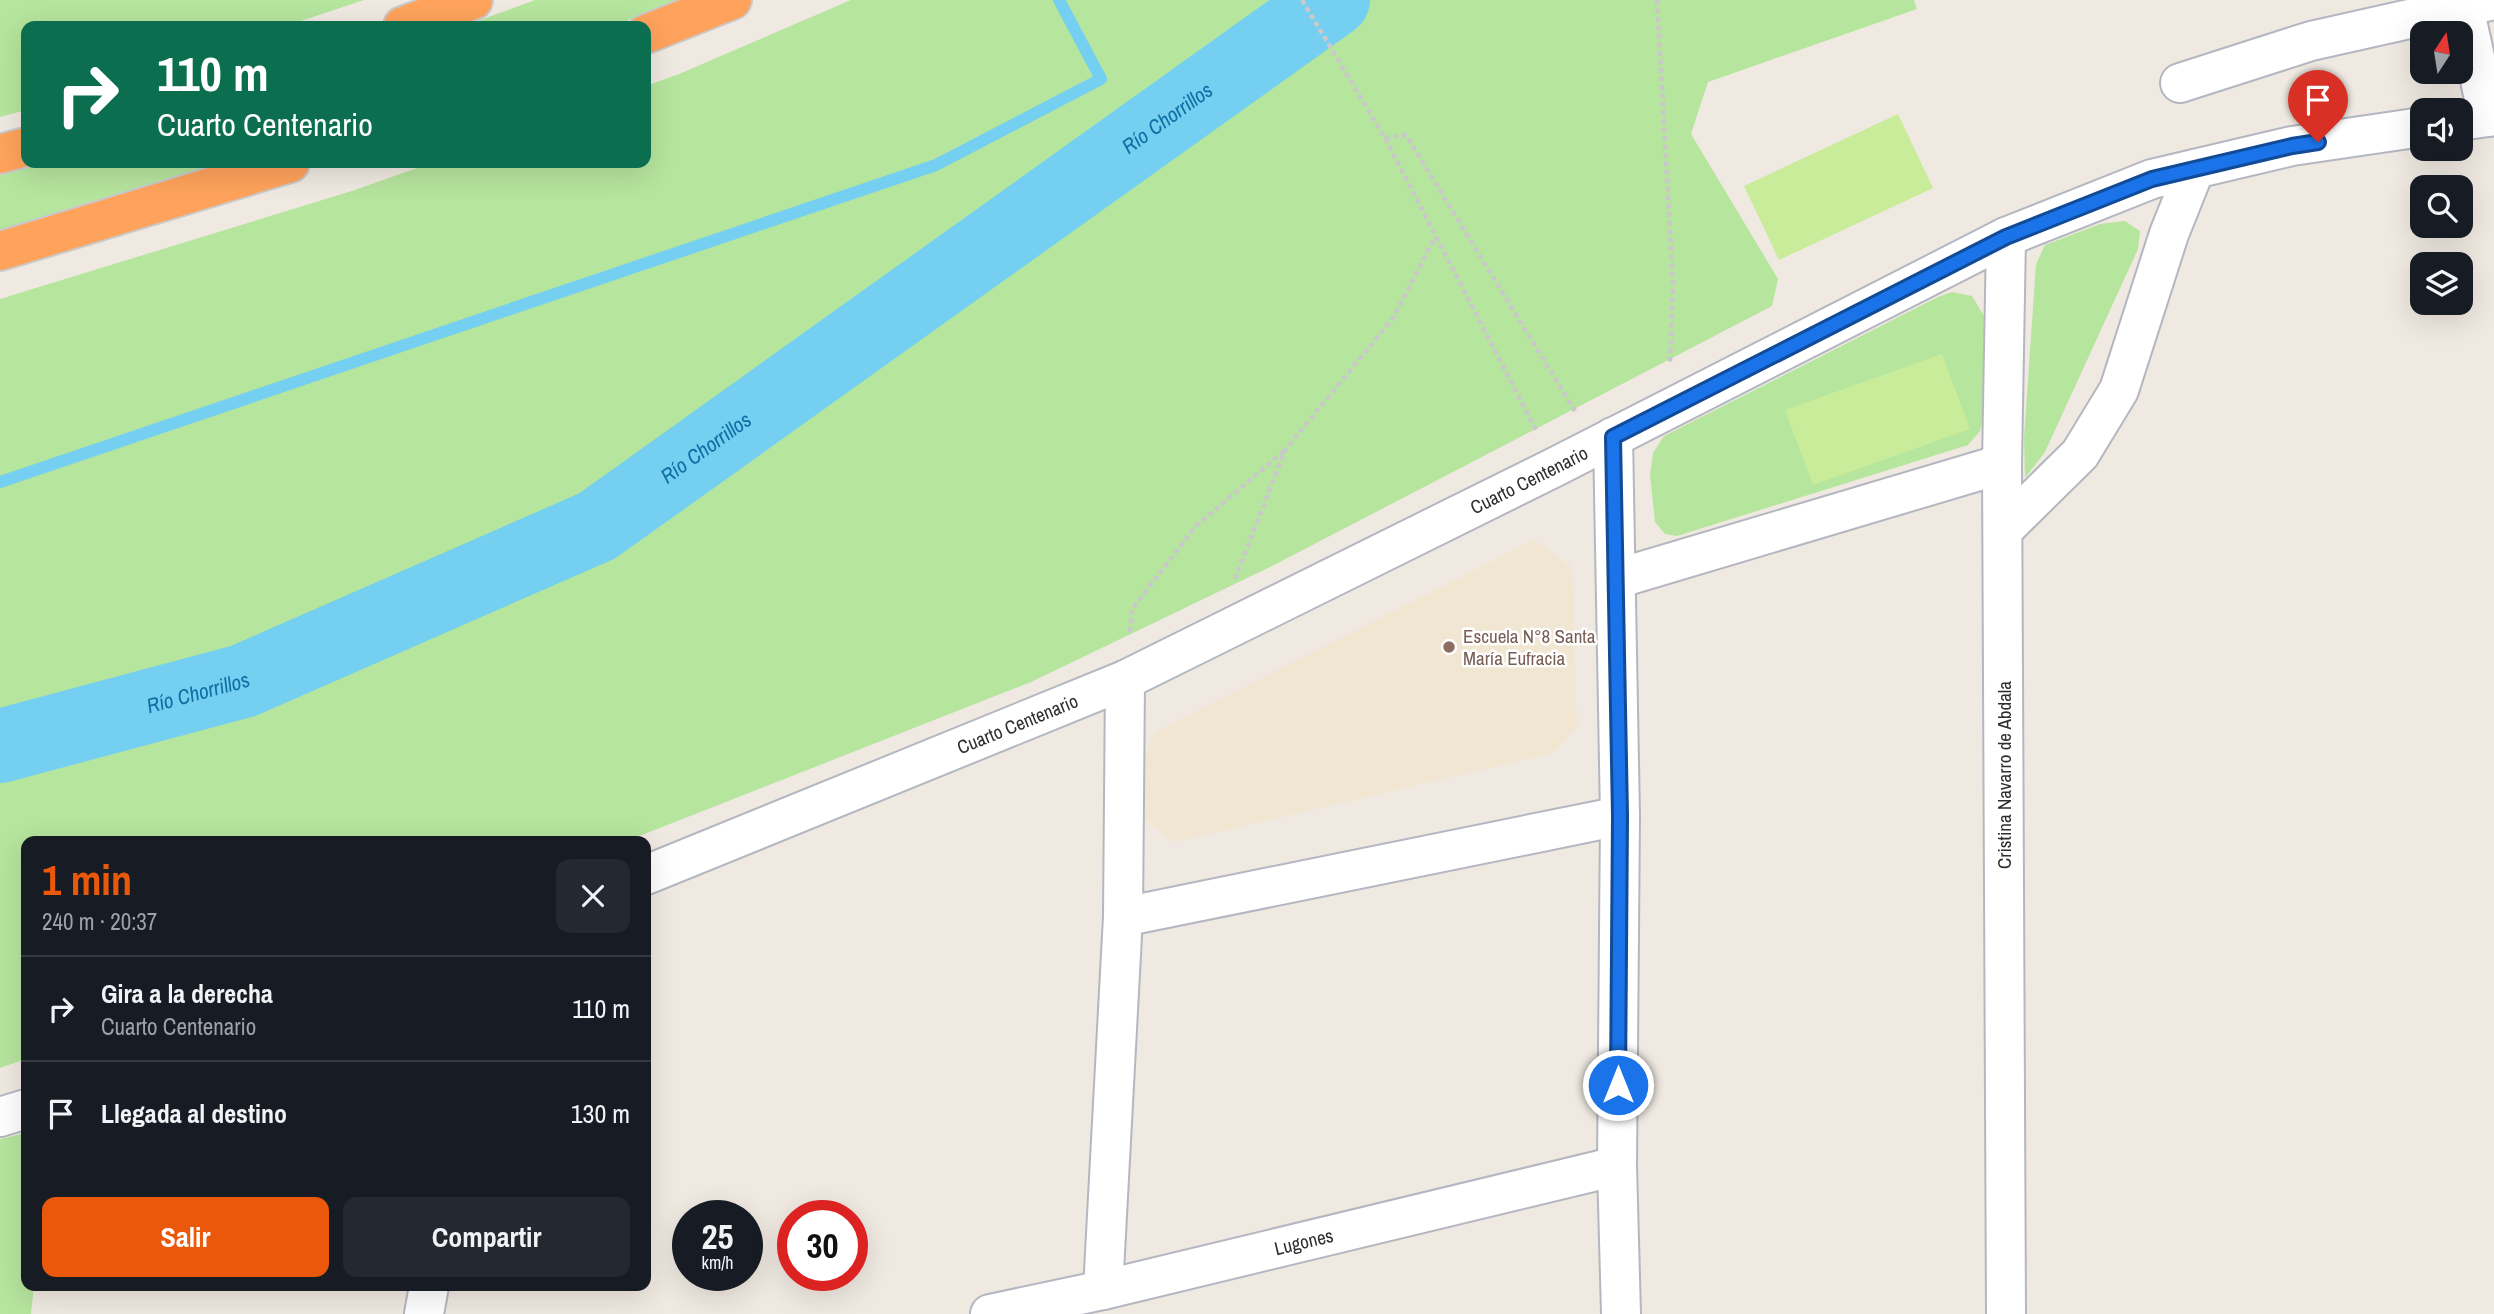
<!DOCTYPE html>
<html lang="es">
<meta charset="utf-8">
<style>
:root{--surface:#171b24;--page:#242831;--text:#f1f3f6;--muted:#9ea1a6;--line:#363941;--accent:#ea580c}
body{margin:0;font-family:"Archivo Narrow",sans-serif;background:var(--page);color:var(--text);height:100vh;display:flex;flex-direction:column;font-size:26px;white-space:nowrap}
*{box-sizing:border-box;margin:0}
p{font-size:23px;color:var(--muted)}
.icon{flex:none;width:38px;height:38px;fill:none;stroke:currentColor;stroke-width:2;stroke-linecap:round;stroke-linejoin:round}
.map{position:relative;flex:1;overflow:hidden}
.panel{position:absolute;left:21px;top:836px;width:630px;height:455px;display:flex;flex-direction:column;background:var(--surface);border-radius:14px;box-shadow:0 7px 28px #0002}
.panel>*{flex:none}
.top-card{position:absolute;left:21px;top:21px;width:630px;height:147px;border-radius:14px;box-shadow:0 7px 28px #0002;background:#0b6e4f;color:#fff;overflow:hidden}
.needle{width:46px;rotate:12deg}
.fabs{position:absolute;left:2410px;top:21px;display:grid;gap:14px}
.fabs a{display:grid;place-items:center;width:63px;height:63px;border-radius:14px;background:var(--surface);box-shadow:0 7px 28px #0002;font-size:35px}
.speed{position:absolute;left:672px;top:1200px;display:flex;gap:14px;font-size:35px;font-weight:700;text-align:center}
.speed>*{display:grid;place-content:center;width:91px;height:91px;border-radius:50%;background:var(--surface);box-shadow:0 7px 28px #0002;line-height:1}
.speed small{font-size:18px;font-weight:400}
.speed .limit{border:10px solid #d22;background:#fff;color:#111}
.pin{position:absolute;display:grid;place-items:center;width:60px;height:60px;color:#fff;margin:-72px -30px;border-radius:50% 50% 50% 0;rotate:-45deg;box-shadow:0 0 7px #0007}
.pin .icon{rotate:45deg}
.me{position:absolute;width:77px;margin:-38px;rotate:0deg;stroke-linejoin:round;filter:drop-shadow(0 0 5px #0008)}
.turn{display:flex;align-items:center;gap:24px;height:147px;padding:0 21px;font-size:32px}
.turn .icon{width:91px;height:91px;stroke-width:2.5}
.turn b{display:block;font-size:49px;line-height:60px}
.round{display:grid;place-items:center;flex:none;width:74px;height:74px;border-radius:14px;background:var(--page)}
.headline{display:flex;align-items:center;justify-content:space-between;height:119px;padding:0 21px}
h1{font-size:42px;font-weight:700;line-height:52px;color:var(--accent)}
.button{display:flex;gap:14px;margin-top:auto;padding:14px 21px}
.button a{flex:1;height:80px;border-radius:14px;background:var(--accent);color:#fff;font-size:28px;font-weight:700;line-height:80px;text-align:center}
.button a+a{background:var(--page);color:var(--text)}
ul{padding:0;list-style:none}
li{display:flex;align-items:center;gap:21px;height:105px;padding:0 21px;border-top:2px solid var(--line)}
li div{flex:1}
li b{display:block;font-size:26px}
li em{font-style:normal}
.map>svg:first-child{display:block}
.education{fill:#f0e6d1}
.green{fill:#b6e59e}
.pitch{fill:#c9ec9a}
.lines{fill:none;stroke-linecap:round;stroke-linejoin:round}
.stream{stroke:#75cff0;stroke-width:12}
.river{stroke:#75cff0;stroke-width:74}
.street-casing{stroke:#b4b7c1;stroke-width:42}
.secondary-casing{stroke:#b4b7c1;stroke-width:42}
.highway-casing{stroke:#c9c9c9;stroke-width:42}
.path{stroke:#c9c9c9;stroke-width:4.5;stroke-dasharray:5 3.5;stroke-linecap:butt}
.street{stroke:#fff;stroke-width:38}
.secondary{stroke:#fff;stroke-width:38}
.highway{stroke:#ffa35c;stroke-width:38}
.route-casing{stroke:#114b97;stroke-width:18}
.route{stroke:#1a73e8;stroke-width:12}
.education-dot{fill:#8d6e63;stroke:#fff;stroke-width:2.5}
.labels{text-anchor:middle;stroke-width:5;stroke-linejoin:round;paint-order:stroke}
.street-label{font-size:19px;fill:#2e2e2e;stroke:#fff}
.education-label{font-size:19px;fill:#785e54;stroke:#fff;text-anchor:start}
.water-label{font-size:21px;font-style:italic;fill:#0d6fa3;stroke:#fff}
</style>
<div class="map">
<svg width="2494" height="1314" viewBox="0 0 2494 1314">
<rect width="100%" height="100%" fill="#efe9e1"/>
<path class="education" d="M1534,540L1572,567L1577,727L1553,753L1175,842L1143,819L1142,760L1156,732Z"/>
<path class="green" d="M0,0H364L286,26H26V110L0,117Z
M535,0H678L614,26H464Z
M851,0H1914L1917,9L1708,82L1691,134L1778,279L1772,306L1274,565L1031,682L624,842H26V1059L0,1068V299L355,190L431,163H646V86L679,74Z
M43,163H228L0,231V175Z
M2125,221L2140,231L2138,249L2045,452L2025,478L2024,438L2036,264L2045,245L2100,224Z
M1952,292L1972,296L1984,316L1985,413L1980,431L1968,445L1677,536L1665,534L1655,522L1650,474L1653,453L1664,436L1938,297Z
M26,1133V1286H34L31,1314H0V1139Z"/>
<path class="pitch" d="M1898,114L1933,188L1779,260L1744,186Z
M1942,354L1970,429L1813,485L1785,410Z"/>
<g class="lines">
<path class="stream" d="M0,482L936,165L1101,79L1059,0"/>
<path class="river" id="s1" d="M0,746L243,681L597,526L1333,0"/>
<defs>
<g id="street">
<path d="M2464,7L2488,117"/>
<path d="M2180,83L2311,41L2494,0"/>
<path d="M1613,437L1620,816L1617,1166L1621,1314"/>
<path d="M2003,530L2080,454L2119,390L2169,234L2195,169"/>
<path d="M1616,579L2002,464"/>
<path d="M1123,917L1620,816"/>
<path d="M1103,1290L1123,917L1125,680"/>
<path d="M424,1314L429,1286"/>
<path id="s2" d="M990,1314L1103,1290L1617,1166"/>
<path d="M2006,1314L2002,464L2006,237"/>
</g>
<g id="secondary">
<path d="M2460,121L2494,116"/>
<path id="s3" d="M646,875L1125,680L1555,467L2006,237L2152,179L2292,146L2422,127"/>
<path d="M0,1117L26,1109"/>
</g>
<path id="highway" d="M403,26L473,0
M646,34L732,0
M0,154L26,147
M0,251L290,163"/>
</defs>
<use href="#street" class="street-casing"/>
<use href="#secondary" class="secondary-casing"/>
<use href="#highway" class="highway-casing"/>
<path class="path" d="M1302,0L1385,138L1537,432
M1657,0L1673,284L1670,363
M1385,138L1406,135L1575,411
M1235,579L1285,450L1393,318L1435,237
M1130,632L1132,609L1196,526L1284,451"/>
<use href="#street" class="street"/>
<use href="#secondary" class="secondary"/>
<use href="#highway" class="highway"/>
</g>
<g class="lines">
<defs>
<path id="route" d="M1618,1085L1620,816L1613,437L2006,237L2152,179L2292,146L2318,142"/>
</defs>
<use href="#route" class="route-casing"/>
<use href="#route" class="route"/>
</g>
<circle class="education-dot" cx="1449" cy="647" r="7"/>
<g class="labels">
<g class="street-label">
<text dy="7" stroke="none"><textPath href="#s3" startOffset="968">Cuarto Centenario</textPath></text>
<text dy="7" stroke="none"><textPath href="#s3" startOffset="401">Cuarto Centenario</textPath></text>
<text transform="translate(2004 775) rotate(-90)" y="7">Cristina Navarro de Abdala</text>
<text dy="7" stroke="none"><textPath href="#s2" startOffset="322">Lugones</textPath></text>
</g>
<g class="education-label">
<text x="1463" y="643">Escuela N°8 Santa<tspan x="1463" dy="22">María Eufracia</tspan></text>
</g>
<g class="water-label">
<text dy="7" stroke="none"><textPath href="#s1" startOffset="1339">Río Chorrillos</textPath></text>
<text dy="7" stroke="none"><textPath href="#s1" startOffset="772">Río Chorrillos</textPath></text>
<text dy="7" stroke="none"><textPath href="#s1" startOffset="205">Río Chorrillos</textPath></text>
</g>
</g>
</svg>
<div class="fabs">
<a><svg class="needle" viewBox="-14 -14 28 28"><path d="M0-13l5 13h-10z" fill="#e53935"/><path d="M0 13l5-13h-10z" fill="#9ea1a6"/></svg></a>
<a><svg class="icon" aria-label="sound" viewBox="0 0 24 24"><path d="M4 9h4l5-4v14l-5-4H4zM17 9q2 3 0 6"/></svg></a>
<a><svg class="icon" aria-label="search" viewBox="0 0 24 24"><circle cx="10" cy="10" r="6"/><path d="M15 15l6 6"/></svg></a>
<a><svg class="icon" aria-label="layers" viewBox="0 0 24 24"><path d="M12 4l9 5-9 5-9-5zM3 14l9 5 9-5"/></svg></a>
</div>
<div class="speed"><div>25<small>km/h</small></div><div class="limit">30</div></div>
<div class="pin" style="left:2318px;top:142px;background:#d93025"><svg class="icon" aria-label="arrive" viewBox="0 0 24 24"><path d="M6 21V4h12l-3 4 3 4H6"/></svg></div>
<svg class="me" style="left:1618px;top:1085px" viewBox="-20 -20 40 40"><circle r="17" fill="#1a73e8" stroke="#fff" stroke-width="3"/><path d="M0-11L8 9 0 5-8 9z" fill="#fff"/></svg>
<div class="top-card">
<div class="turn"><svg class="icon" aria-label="right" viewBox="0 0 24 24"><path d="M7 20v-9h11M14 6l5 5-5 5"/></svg><div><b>110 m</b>Cuarto Centenario</div></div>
</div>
<section class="panel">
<div class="headline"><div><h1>1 min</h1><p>240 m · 20:37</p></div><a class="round"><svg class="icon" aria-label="close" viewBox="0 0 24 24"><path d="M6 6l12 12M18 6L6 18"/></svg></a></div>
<ul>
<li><svg class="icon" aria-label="right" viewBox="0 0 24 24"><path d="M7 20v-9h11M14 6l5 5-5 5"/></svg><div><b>Gira a la derecha</b><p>Cuarto Centenario</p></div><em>110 m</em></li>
<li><svg class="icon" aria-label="arrive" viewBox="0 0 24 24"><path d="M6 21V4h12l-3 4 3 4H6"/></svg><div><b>Llegada al destino</b></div><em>130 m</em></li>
</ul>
<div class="button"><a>Salir</a><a>Compartir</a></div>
</section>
</div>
